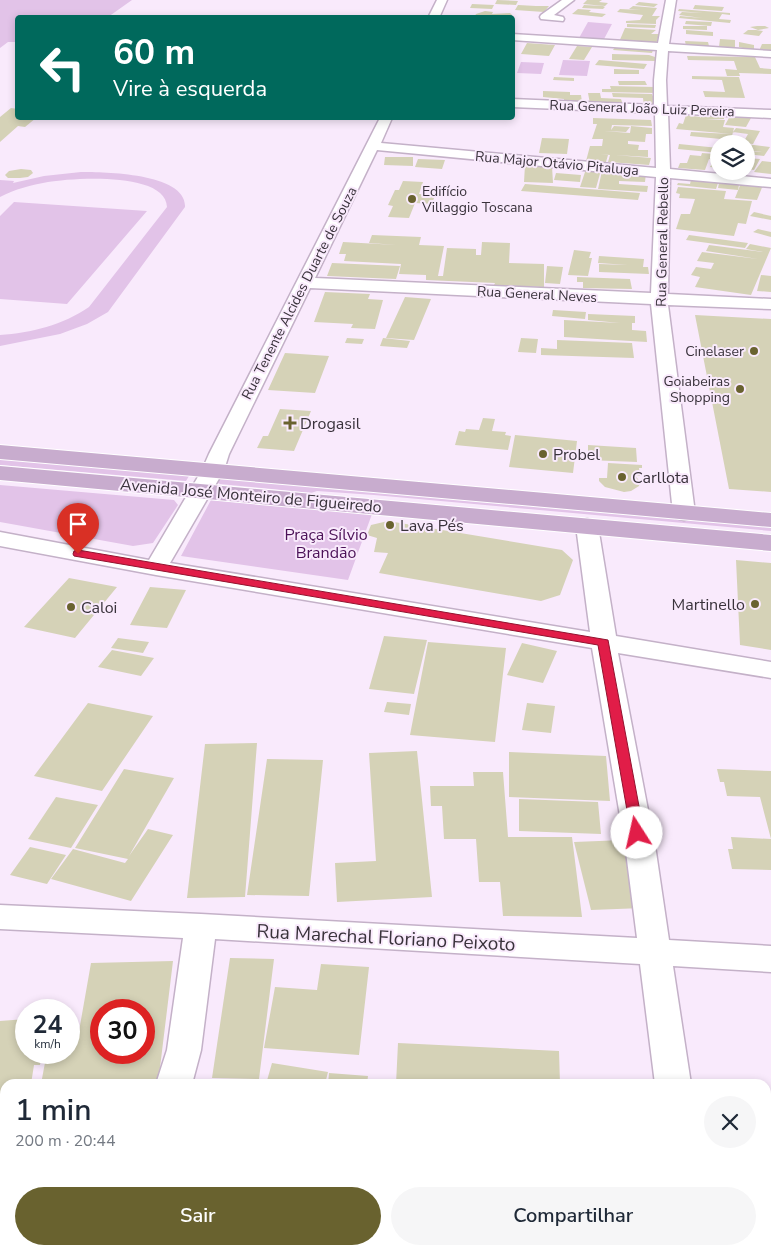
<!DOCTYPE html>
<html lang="pt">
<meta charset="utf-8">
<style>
:root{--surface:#fff;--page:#f6f6f7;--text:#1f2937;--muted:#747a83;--accent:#69622f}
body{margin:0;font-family:"Nunito Sans",sans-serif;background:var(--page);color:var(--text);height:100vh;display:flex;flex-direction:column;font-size:19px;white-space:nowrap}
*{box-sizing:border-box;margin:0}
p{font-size:16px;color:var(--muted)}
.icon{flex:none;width:28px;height:28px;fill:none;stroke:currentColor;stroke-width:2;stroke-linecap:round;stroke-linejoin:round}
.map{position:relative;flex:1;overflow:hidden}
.side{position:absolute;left:0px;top:1079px;width:771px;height:176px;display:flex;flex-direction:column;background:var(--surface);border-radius:15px 15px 0 0;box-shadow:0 2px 8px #0003}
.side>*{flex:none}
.guide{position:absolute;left:15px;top:15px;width:500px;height:105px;border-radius:5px;box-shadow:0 2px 8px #0003;background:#00695c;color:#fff;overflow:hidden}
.controls{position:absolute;left:710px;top:135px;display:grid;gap:10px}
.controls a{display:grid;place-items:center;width:45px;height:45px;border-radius:50%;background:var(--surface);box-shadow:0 2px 8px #0003;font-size:25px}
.speed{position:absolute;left:15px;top:999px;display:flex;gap:10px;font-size:25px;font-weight:700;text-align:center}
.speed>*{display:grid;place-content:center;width:65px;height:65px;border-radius:50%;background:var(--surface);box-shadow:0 2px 8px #0003;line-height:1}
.speed small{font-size:12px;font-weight:400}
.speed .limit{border:8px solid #d22;background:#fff;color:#111}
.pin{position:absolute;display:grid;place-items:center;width:42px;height:42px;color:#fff;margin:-51px -21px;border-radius:50% 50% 50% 0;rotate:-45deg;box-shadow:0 0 5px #0007}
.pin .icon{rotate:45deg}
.me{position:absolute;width:55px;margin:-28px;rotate:350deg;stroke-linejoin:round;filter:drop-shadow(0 0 4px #0008)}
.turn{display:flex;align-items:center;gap:18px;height:105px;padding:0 15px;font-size:22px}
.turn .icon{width:65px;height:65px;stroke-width:2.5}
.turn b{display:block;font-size:35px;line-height:42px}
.round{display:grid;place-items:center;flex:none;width:52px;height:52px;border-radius:26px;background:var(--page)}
.overview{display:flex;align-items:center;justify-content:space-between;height:85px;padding:0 15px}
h1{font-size:30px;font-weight:600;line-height:38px}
.primary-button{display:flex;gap:10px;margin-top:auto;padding:10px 15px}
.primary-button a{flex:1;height:58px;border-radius:30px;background:var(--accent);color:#fff;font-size:20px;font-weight:600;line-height:58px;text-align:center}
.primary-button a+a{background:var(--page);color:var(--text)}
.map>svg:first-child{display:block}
.green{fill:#e2c3e8}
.building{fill:#d5d2b7;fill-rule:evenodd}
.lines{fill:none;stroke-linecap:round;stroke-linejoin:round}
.street-casing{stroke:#c4b1c8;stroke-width:3}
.primary-casing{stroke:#fff;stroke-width:2}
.street{fill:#fff;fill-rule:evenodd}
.primary{fill:#c8acce;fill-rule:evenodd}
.route{fill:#e11d48;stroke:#92132f}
.poi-dot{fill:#69622f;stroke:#f9eafc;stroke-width:2}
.labels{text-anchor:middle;stroke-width:4;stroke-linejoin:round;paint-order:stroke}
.far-street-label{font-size:14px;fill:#39323b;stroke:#f9eafc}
.far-poi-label{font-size:14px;fill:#39323b;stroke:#f9eafc;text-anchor:end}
.poi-label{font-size:16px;fill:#39323b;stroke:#f9eafc;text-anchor:start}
.street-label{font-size:16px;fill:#39323b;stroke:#f9eafc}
.park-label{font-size:16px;fill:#4b1157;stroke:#f9eafc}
.near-street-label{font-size:19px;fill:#39323b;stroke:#f9eafc}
</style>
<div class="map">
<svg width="771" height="1254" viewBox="0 0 771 1254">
<rect width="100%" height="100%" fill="#f9eafc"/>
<path class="green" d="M0,0H132L108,17L18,18L17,42H8L0,48Z
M588,22L612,24L604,39L579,38Z
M563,60L590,61L587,76L559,75Z
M521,62L544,63L541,74L517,73Z
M81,172C104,172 187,173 185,207L108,312L87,324L60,334L0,346V335C31,333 63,325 89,307L167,207C166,171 71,178 48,182C31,185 15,189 0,197V180L14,181L13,183L44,176Z
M14,202L147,211L67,304L0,299V216Z
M0,459L189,476L186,481L0,465Z
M217,477L771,525V531L374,495L317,491L311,493L220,484L216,482Z
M0,485L174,500L178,505L153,543L133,546L0,522Z
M211,500L372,514L348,580L181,556Z"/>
<path class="building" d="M497,0L518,1L516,5L495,4Z
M587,0H602L599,2L608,3L605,6L583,4Z
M639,2L658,4L654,7L635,5Z
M472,4L494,5L492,9L470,8Z
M518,5L536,6H549L544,12L515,10Z
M584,5L603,6L605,7L603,9L582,8Z
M695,5L724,7L722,11L693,9Z
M633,6L657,8L652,16H660L656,20V24L626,23V21L640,20L643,15L617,12L620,9L641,10L629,9Z
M578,9L591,10L589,12L606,14L602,17L572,14Z
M679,9L730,13V15L722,14L719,19L731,20L730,23L679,18L680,16L702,18L679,15L682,12L703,13L678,11Z
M485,11L493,12L492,14L510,13L512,15L510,18H474L476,14Z
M686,21L712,22L711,26L685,24Z
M627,24L656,25L655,28L627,27Z
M683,26H707V30L683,29Z
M757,26H765L769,28L758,30L750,27Z
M625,28L656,30L651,34H659L656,44L619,42Z
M686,30L713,32V36L686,34Z
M748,30H756L763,31L759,36L743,34Z
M720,39L735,40V48L719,47Z
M685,41L708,42L709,46H686Z
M739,42L754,45V51L743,50V48L739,47Z
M527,43L555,45L549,56L521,54Z
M762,44H771V52L759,51Z
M577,46L592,47L584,60L569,59Z
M615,47L653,50L652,53L613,50Z
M612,54L649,55L655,57V61L612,60Z
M687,56L755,57L760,68L771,69V74L739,73L740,76H727L725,69L737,70L734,61L688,60Z
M599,60L647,64L644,69L595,65Z
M614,69L639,70V74H614Z
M692,76L739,77L745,98L705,97L703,91L725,92L722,80L692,79Z
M554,77L574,78V81L553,80Z
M618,81H645L647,85H619Z
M610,86L655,87L657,93L602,92V89H611Z
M543,91L570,92V95H581L582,102H564V99L543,97Z
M588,93H600L601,98L621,99L623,105L590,104Z
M612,93L652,94L654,99H656L657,106H644L643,98L613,97Z
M11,108L18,109V118H36L25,127L18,126L0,142V117Z
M701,114L724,115V119H705L725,120L723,127L734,128L731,140L690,136L691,132L732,134L676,129L679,123L683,124L686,115L700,117L701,118Z
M730,116L751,118L746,127L725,125Z
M593,118L651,120L652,126L612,125L611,130L614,126L630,127L626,132L604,131L630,133L631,126L652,128V134H646L645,142L628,141V144L639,145L638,150H648V157L615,155L651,158L649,165L608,162L610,155L600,154L608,155L606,162L586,161L590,146H602L603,139H592L597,124H593Z
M736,128L760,131L753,144L743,143L748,134L733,132Z
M542,138L569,139L567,154L539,153Z
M679,144L719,148V153L678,149Z
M746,144L770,147L764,156L747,154L748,151L762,152L746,150Z
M702,153L714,154L712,160L709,159L705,170L678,168L680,163H687L690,155L701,156Z
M385,157H413V166L384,165Z
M716,157H719V168L710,167Z
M746,158L760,159L754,170L746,169Z
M418,159L445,160L442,169L415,167Z
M762,161L771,162V174L754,172Z
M525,165L552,166L553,183L524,182Z
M21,169L31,170L33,173L28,177L20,178H8L5,175L9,171Z
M586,169L601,170L596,188L580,187Z
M602,171L646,173L645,182L619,181V184L648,186L647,192L598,189Z
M556,173L581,175L580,182L554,180Z
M691,180L718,183L716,189L677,185L678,183L690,184Z
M403,181L423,182L419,194L435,195L432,204L415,203L409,218L388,217L393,206L388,205L395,190H399Z
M719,183L739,185L738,190L718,188Z
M741,183L763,185L757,200L735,198Z
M525,184L640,193L638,200L521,191Z
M678,187L726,191L724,199L752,201L746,224L738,223L734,236L676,229L681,214H690L695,199L679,198L680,194L676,193Z
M754,212L771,216V220L750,216Z
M758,229L771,232V237L753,232Z
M372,235L421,237L419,245L444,246L438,276H443L447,248L476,249V255H481L482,242L510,243L509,263L544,264V287L494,285L495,283L426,280V275L399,274L401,264L344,261L346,254H339L343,242L397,245L369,243Z
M689,235L748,243L745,248L686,240Z
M750,244L771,248L751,295L695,287L700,277L691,275L696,267L711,269L714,263L697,261L702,252L758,259L706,251L709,245L763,252L746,249Z
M574,250L591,252L589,258H592L588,276L568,275Z
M599,256L644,259L643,267H648L649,274L599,272V264L628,265L598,263Z
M332,263L400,266L396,279L327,276Z
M547,266L563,267L560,284L545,283Z
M761,275L771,276V292L757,291Z
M577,277L630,279L632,289L583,288V282H577Z
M325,292L370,294L368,299L383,300L375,329L351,328L353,324L314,322Z
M405,297L431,299L414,340L386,338Z
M553,310L586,312L585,319L552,316Z
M588,314L635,316V323H632V330L646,331L647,342L564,337V320L620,323L588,320Z
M695,315L771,319V492L729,489Z
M347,338L364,339L362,344L345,343Z
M383,338L410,341L407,348L380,346Z
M521,338L538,339L536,353L518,352Z
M557,340L632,343L634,358L541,355V348L557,349Z
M285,353L329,356L315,393L268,390Z
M280,409L311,411L294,451L257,448L263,436H268Z
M483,418L495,419L492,431L506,432L505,435L511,436L508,450L455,445L459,431L465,432L466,429L479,430Z
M515,435L577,441L573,473L509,467Z
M588,445L636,448L637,462L588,460Z
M608,463L642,465V468H639L640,476L635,475L640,482L639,486L631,491L624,492L605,487L599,481V478H607Z
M388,521L562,550L573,560L560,595L541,601L379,573L388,553L374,552L377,538L367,535L371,525Z
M736,560L771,563V650L740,645Z
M69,578L117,587L75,638L24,627Z
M150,587L186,590L167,628L130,625Z
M384,636L427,640L414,694L369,689Z
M118,638L149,642L143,653L111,648Z
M428,642L506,648L495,742L410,735Z
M522,643L557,651L543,683L507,675Z
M112,650L154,658L141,676L98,667Z
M387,702L411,704L409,715L384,712Z
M88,703L153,716L102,791L34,776Z
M527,703L555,706L551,733L522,730Z
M257,743L245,897L187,898L205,744Z
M417,751L432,897L337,902L335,863L376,861L369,753Z
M509,752L606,756L610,801L509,797Z
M267,759L323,760L309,896L247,895Z
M124,769L174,778L129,856L148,829L173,835L131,901L51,879L73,849L125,863L128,859L75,848Z
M717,769L771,771V839L760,797L727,796L724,782H720Z
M473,772H503L508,837H572L582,917L503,916L500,882H479L476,839H444L442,806H431L430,786H474Z
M56,797L98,805L71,848L28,839Z
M519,799L598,802L601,834L519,831Z
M731,837L771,839V870L732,869L728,849H733Z
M624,840L643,908L591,910L574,842Z
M30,847L66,855L47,884L10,875Z
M230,958L274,959L259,1079L212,1078Z
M173,961L158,1084H41L47,1052H69V1037H78L91,963ZM101,1010H144V1052H101Z
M321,964L369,967L359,1055L264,1048L275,987L317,990Z
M26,1019V1052H42L40,1065H34L31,1084H5V1116L0,1117V1021Z
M398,1043L559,1051L560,1084H396Z
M272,1063L328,1072L325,1084H266Z
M329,1073L368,1076L367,1084H328Z
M0,1212L5,1213V1250H64L62,1254H0Z
M766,1214H771V1254H767L766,1250Z
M172,1250H234L249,1253L171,1254Z"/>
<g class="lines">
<defs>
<path id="street" d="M437,0H447L439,18H428Z
M562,0H574L554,15L563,17L564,19L563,21L541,19L540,17L541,15Z
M666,0H676L669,44L771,51V57L668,51L666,80L667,106L771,110V118L668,113L670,169L771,179V187L670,178L668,294L771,299V309L668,305L695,513L692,518L684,520L676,518L673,513L651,304L310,288L229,454L224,470L170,563L590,632L576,526L579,521L587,519L595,521L598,526L616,636L771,662V678L618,653L656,852L669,940L771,946V972L673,966L691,1084H655L640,964L215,939L201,1050L192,1084H156L167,1050L183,938L0,929V905L201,914L637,938L626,852L592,648L156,575L0,546V532L149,560L202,470L209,454L380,118H392L381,143L656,168L655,113L512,107V99L654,105V80L657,50L512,40V34L658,43ZM377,150L656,177L651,293L315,278Z
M105,1250H145L144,1254H104Z
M675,1250H715L716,1254H676Z"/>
<path id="primary" d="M0,445L771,513V527L0,459Z
M0,466L771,535V551L0,480Z"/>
</defs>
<use href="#street" class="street-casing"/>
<use href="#primary" class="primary-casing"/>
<use href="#street" class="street"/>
<use href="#primary" class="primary"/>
</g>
<path class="route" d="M78,550L608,640L644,833L642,836H633L631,833L598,645L74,556L73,554L74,551Z"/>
<g class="poi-dot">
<circle cx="412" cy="199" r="5"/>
<circle cx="754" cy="351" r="5"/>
<circle cx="740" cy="389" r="5"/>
<path d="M287.5 415.5h5v5h5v5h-5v5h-5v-5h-5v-5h5z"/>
<circle cx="543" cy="454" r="5"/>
<circle cx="622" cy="477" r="5"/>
<circle cx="390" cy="525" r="5"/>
<circle cx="755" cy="604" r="5"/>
<circle cx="71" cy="607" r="5"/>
</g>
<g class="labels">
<g class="far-street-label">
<text transform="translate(642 108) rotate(2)" y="5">Rua General João Luiz Pereira</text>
<text transform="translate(557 163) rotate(5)" y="5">Rua Major Otávio Pitaluga</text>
<text transform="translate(662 242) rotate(-89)" y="5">Rua General Rebello</text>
<text transform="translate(299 293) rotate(-63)" y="5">Rua Tenente Alcides Duarte de Souza</text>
<text transform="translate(537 294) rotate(3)" y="5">Rua General Neves</text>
</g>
<g class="far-poi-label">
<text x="422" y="196" text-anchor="start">Edifício<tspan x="422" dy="16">Villaggio Toscana</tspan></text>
<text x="744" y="356">Cinelaser</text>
<text x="730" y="386">Goiabeiras<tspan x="730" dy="16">Shopping</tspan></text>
</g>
<g class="poi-label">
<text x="300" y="429">Drogasil</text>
<text x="553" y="460">Probel</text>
<text x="632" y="483">Carllota</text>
<text x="400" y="531">Lava Pés</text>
<text x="745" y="610" text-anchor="end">Martinello</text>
<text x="81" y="613">Caloi</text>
</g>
<g class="street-label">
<text transform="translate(251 495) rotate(5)" y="6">Avenida José Monteiro de Figueiredo</text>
</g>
<g class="park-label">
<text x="326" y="540">Praça Sílvio<tspan x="326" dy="18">Brandão</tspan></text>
</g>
<g class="near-street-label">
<text transform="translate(386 937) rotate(3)" y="7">Rua Marechal Floriano Peixoto</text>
</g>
</g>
</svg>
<div class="controls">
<a><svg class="icon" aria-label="layers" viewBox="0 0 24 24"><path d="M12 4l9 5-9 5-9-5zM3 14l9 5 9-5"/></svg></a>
</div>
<div class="speed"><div>24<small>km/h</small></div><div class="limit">30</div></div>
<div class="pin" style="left:78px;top:554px;background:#d93025"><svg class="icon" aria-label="arrive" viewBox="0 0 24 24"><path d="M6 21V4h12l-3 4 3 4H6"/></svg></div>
<svg class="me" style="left:637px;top:833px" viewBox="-20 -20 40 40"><circle r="19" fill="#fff"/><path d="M0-13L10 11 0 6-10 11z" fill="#e11d48"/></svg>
<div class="guide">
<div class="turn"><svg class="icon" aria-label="left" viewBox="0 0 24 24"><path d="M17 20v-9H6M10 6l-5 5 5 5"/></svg><div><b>60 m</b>Vire à esquerda</div></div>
</div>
<section class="side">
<div class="overview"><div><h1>1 min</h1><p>200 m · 20:44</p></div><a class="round"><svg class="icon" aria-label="close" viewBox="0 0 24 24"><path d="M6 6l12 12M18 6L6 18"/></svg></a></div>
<div class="primary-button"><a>Sair</a><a>Compartilhar</a></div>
</section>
</div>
